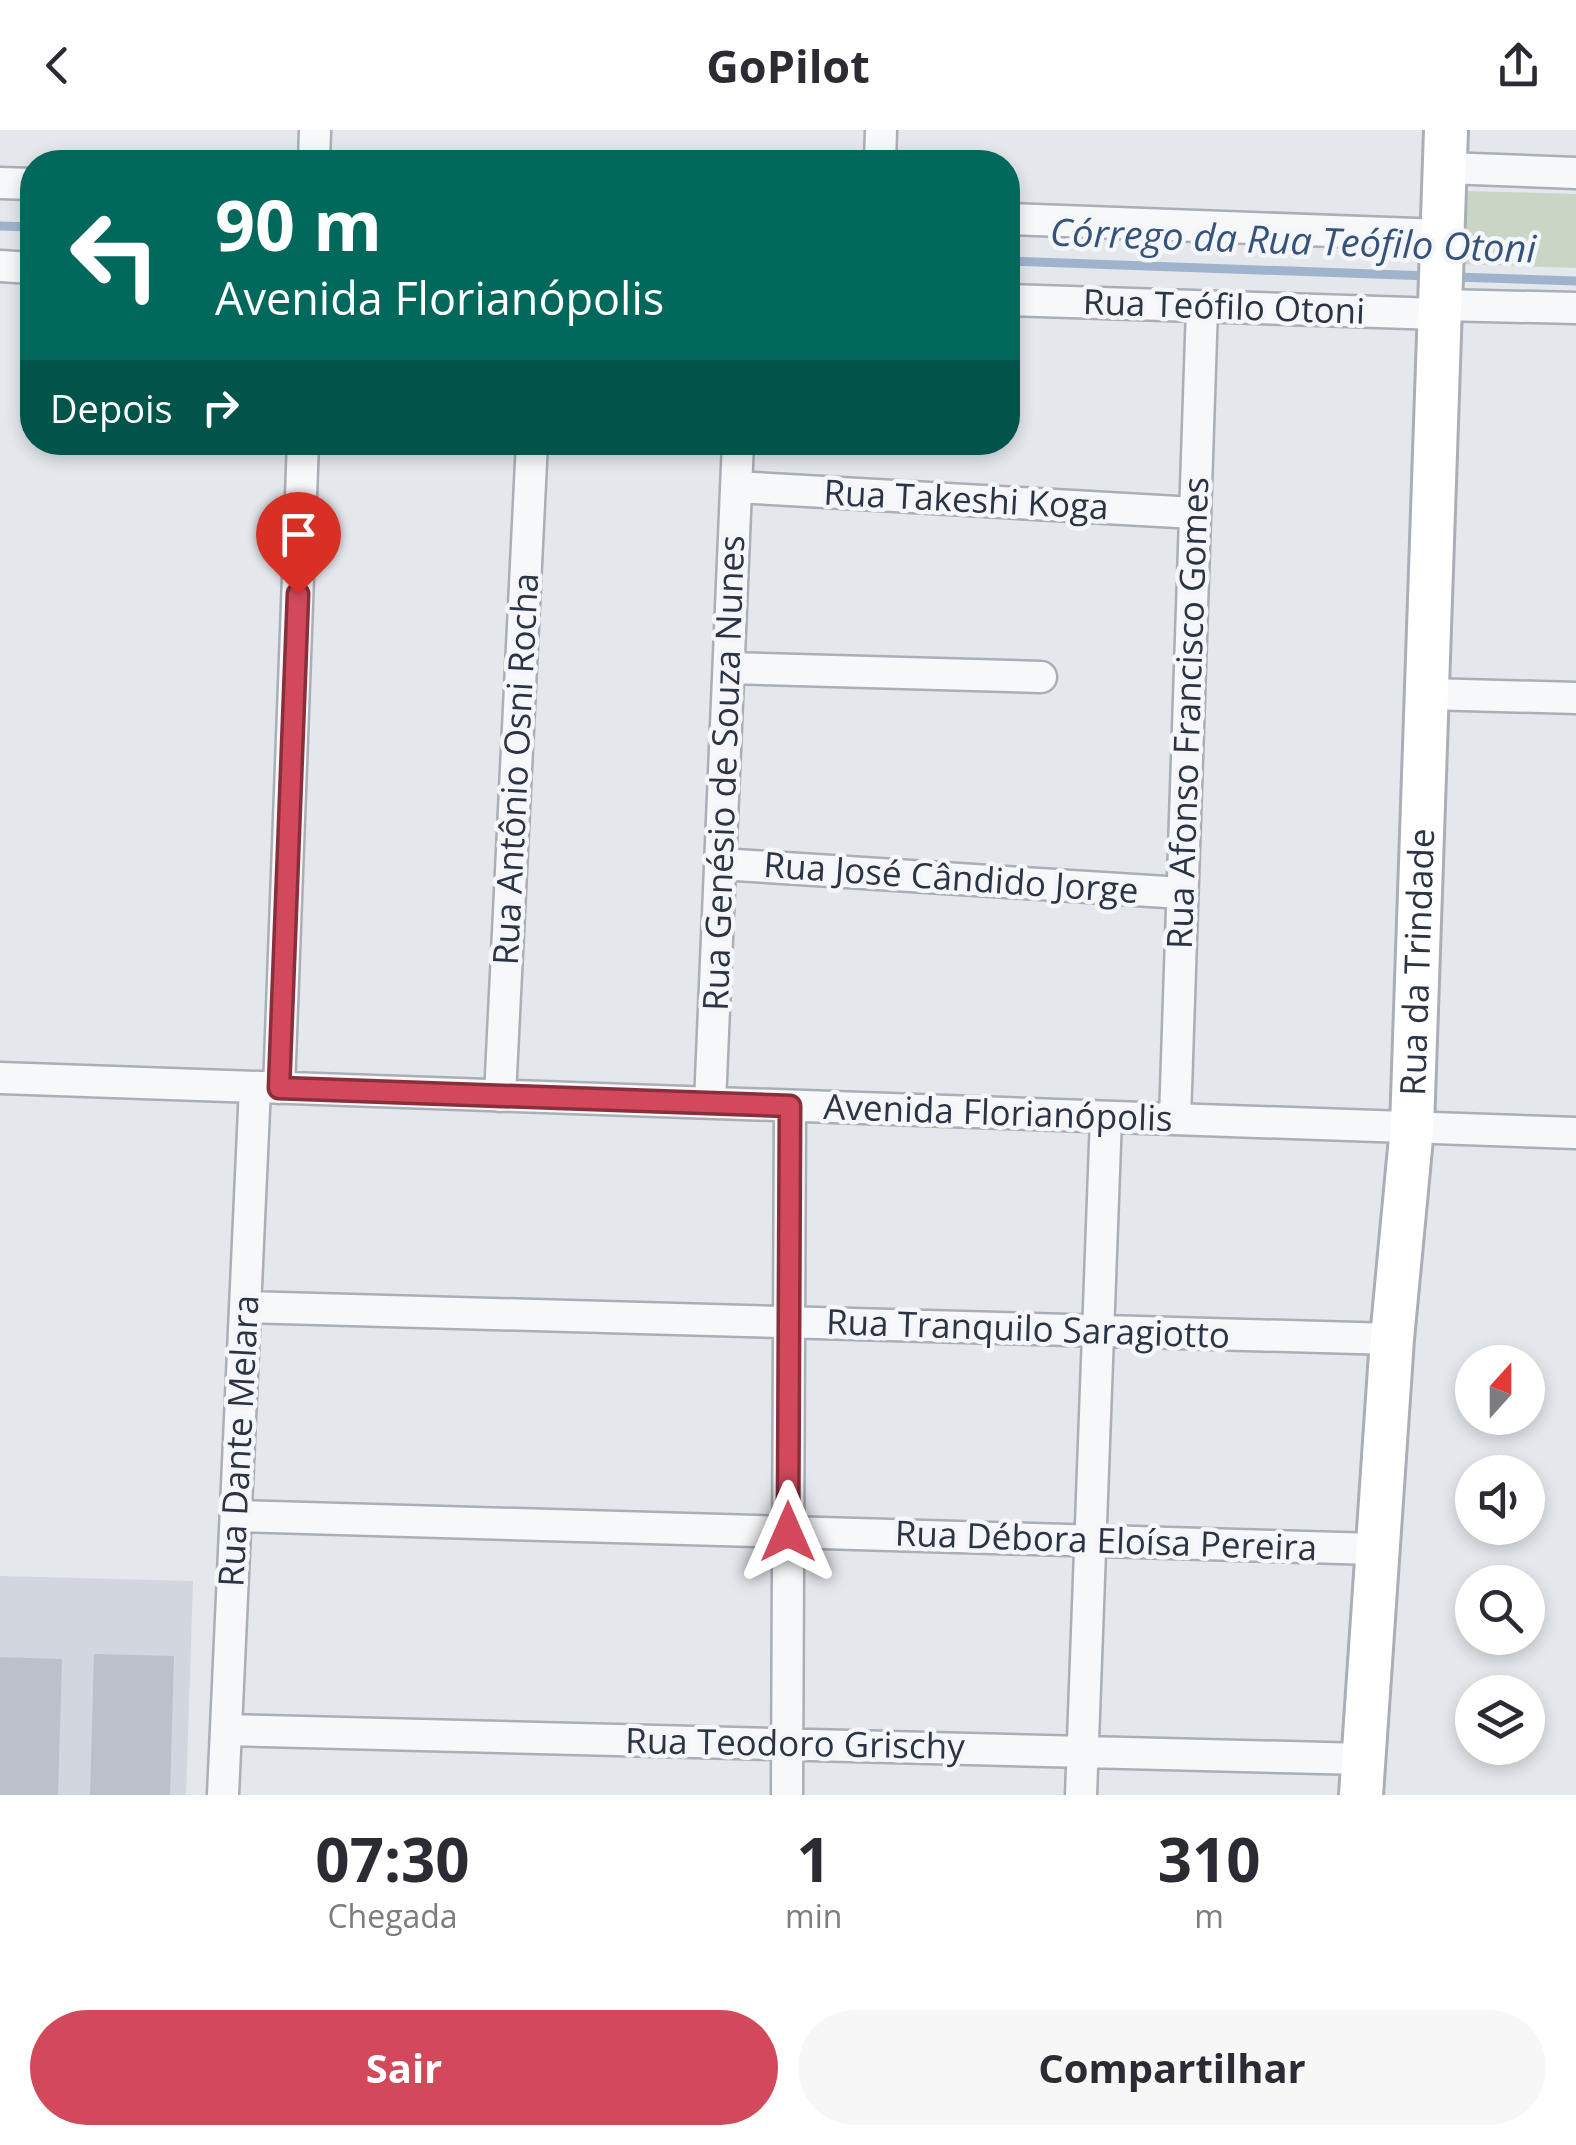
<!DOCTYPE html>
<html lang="pt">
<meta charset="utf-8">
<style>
:root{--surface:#fff;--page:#f7f7f7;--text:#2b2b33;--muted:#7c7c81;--accent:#d1495b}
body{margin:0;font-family:"Open Sans",sans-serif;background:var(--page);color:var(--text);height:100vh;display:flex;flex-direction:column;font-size:38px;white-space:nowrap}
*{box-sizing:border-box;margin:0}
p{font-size:32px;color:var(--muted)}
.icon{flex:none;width:55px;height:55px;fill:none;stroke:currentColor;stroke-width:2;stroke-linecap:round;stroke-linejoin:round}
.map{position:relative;height:1665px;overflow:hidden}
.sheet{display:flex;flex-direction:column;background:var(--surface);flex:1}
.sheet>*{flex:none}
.hud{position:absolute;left:20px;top:20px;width:1000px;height:305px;border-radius:40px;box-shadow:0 5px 15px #0003;background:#00695c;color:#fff;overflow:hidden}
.needle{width:65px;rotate:21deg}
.buttons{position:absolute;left:1455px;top:1215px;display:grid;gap:20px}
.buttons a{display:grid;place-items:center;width:90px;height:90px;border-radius:50%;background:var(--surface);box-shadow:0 5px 15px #0003;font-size:50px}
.pin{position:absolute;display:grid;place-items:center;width:85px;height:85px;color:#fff;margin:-102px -42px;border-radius:50% 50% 50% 0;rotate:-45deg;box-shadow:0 0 10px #0007}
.pin .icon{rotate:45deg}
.me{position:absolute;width:110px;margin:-55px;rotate:0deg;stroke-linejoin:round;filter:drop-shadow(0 0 8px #0008)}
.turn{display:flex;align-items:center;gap:35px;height:210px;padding:0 30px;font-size:45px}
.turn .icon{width:130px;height:130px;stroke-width:2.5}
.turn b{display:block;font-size:70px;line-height:85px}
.then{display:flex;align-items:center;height:95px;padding:0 30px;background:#0003;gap:20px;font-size:38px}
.eta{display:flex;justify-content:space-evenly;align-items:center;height:170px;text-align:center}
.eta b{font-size:60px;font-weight:700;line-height:70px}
.action{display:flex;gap:20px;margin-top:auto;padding:20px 30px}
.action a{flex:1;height:115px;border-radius:60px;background:var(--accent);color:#fff;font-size:40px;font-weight:700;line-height:115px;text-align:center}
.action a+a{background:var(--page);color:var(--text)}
header{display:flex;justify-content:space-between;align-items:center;height:130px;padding:0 30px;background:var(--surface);font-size:45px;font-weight:700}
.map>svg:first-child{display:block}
.built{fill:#d2d6de}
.green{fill:#c9d6c5}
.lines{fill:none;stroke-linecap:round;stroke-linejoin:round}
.stream{stroke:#9fb4cc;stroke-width:9}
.building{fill:#bbc0ca}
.street-casing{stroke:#a9aeb7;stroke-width:35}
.secondary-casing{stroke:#a9aeb7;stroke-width:48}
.street{stroke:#f7f8fa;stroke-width:30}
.secondary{stroke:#fff;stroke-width:42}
.route-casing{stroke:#882f3b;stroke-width:25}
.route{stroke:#d1495b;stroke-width:18}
.labels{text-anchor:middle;stroke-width:9;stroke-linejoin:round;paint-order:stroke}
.street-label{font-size:35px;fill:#2b3445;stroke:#f4f6f9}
.water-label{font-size:38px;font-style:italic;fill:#34527a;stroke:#f4f6f9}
</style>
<header><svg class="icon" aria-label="back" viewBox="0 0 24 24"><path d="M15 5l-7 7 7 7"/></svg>GoPilot<svg class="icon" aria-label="share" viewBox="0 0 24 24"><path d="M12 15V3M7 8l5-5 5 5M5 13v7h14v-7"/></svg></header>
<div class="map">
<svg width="1576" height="1665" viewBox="0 0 1576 1665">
<rect width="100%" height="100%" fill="#e4e7ec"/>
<path class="built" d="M0,1446L193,1451L186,1665H0Z"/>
<path class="green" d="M1467,61L1576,64V138L1464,134Z"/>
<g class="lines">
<path class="stream" d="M0,96L32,97
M1008,131L1429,146
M1455,147L1576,151"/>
</g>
<path class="building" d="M94,1524L174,1526L170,1665H90Z
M0,1527L62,1529L58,1665H0Z"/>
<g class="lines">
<defs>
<path id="street" d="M314,32L315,0
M880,32L881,0
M1445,38L1576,43
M0,53L32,54
M1008,89L1443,105
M0,136L32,138
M1008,170L1440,184
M1440,175L1576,178
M736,357L1195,383
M729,538L1041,547
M1427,564L1576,568
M720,734L1182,763
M0,948L1576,1003
M279,958L303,312
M500,966L532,312
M710,973L738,312
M1175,989L1202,177
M245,1177L1392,1209
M236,1386L1376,1419
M226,1600L1363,1629
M223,1665L255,957
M787,1665L790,976
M1081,1665L1106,987"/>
<g id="secondary">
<path id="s1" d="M1361,1665L1392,1209L1412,997L1446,0"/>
</g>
</defs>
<use href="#street" class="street-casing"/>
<use href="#secondary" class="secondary-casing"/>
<use href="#street" class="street"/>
<use href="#secondary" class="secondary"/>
</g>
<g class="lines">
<defs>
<path id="route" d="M298,464L279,958L790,976L788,1402"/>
</defs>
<use href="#route" class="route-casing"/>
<use href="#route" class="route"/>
</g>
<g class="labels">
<g class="street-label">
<text transform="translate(1224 177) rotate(2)" y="12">Rua Teófilo Otoni</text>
<text transform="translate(966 370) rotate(3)" y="12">Rua Takeshi Koga</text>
<text transform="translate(1188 583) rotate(-88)" y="12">Rua Afonso Francisco Gomes</text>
<text transform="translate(516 639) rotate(-87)" y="12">Rua Antônio Osni Rocha</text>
<text transform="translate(724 643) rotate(-88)" y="12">Rua Genésio de Souza Nunes</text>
<text transform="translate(951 748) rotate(4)" y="12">Rua José Cândido Jorge</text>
<text dy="12" stroke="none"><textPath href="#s1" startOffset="835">Rua da Trindade</textPath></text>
<text transform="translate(998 983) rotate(2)" y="12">Avenida Florianópolis</text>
<text transform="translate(1028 1199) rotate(2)" y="12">Rua Tranquilo Saragiotto</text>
<text transform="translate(239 1311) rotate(-87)" y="12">Rua Dante Melara</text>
<text transform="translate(1106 1411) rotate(2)" y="12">Rua Débora Eloísa Pereira</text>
<text transform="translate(795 1614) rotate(1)" y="12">Rua Teodoro Grischy</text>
</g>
<g class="water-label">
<text transform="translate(1293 111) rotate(2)" y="13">Córrego da Rua Teófilo Otoni</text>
</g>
</g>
</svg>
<div class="buttons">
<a><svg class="needle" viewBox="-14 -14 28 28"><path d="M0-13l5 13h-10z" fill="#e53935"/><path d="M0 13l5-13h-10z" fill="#7c7c81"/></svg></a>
<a><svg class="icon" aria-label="sound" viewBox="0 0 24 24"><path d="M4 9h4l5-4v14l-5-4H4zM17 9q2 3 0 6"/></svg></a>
<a><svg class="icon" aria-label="search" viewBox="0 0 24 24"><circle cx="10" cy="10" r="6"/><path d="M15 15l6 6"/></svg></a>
<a><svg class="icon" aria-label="layers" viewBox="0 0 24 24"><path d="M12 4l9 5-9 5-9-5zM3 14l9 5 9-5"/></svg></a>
</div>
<div class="pin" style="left:298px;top:464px;background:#d93025"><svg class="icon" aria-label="arrive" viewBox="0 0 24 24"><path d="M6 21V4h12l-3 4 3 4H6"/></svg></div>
<svg class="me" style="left:788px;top:1402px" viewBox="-20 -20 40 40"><path d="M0-17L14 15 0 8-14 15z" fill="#d1495b" stroke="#fff" stroke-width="4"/></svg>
<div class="hud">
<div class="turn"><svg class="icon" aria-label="left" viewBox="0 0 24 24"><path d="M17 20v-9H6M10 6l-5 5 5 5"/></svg><div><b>90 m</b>Avenida Florianópolis</div></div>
<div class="then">Depois<svg class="icon" aria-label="right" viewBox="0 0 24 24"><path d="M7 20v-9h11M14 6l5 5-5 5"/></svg></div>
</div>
</div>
<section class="sheet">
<div class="eta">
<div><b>07:30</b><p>Chegada</p></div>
<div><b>1</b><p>min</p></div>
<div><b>310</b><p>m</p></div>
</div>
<div class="action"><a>Sair</a><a>Compartilhar</a></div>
</section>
